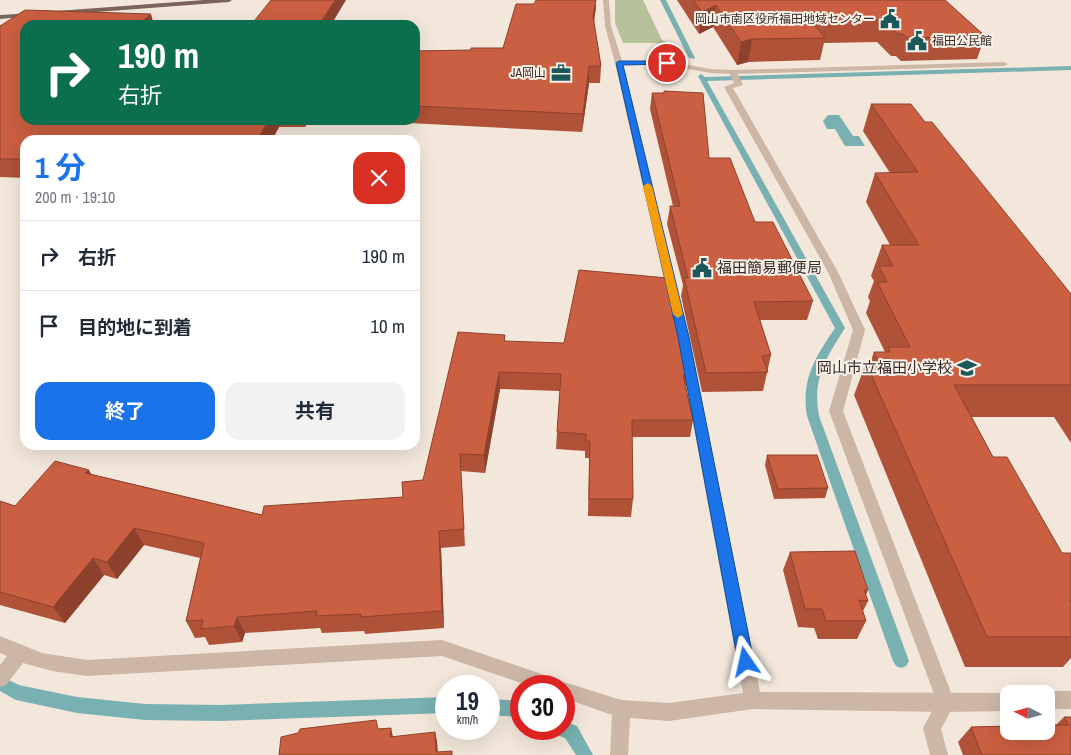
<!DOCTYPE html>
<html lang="ja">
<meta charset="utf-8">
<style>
:root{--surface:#fff;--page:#f2f2f3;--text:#1f2937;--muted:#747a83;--line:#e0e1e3;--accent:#1a73e8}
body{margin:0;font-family:"Archivo Narrow","Noto Sans JP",sans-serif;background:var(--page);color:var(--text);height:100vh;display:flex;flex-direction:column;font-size:19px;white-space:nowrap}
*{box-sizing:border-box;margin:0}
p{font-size:16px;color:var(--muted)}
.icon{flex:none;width:28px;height:28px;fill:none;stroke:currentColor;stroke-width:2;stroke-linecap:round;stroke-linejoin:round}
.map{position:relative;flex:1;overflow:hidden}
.details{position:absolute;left:20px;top:135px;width:400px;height:315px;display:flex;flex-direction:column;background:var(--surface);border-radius:15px;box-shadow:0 5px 20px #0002}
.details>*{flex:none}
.hud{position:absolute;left:20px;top:20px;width:400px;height:105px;border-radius:15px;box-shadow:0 5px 20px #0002;background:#0b6e4f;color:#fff;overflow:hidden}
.needle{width:32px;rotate:276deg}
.fabs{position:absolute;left:1000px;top:685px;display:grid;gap:10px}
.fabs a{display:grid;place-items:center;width:55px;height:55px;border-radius:10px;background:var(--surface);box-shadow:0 5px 20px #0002;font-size:25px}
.speed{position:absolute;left:435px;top:675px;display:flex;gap:10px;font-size:25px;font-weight:700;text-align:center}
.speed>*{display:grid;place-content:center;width:65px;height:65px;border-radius:50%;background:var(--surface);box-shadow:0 5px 20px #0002;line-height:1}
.speed small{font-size:12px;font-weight:400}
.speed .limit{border:8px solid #d22;background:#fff;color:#111}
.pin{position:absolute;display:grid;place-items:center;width:42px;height:42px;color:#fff;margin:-21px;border:2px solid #fff;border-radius:50%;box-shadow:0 1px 5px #0007}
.me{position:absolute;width:55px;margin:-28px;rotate:349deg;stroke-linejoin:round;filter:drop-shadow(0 0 4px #0008)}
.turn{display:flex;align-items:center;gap:18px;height:105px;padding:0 15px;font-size:22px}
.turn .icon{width:65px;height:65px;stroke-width:2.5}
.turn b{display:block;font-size:35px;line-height:42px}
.round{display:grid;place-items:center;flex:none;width:52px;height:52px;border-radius:15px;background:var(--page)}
.summary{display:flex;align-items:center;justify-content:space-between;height:85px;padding:0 15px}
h1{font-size:30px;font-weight:700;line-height:38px;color:var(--accent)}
.action{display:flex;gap:10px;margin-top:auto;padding:10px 15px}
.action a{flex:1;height:58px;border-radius:15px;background:var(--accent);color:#fff;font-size:20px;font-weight:700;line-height:58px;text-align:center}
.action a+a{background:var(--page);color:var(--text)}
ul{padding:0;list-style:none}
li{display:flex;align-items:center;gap:15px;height:70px;padding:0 15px;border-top:1px solid var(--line)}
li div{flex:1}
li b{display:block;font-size:19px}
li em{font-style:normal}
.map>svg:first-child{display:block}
.green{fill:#b6c39a}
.water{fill:#79b0b1}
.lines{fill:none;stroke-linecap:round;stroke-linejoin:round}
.stream{fill:#79b0b1;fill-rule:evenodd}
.lane{fill:#ccb6a6;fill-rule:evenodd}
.street{fill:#ccb6a6;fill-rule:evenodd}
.primary{fill:#7a6358;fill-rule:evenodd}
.wall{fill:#af5238}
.shaded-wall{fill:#8e422e}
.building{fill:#cb5f41;stroke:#8e422e}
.route{fill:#1a73e8;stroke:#114b97}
.slow{fill:#f59e0b}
.labels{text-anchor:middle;stroke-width:4;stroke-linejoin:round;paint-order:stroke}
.far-poi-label{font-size:12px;fill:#382c28;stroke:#faf1e8;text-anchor:end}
.poi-label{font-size:15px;fill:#382c28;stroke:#faf1e8;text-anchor:start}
</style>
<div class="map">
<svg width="1071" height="755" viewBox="0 0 1071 755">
<rect width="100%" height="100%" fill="#f3e7db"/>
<path class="green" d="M615,0H643L662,40L668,43H623L615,23Z"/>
<path class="water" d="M828,115H839L853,136H859L865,146H845L835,129H827L823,121Z"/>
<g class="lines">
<path class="stream" d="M660,0H666L695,58L694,59L689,58Z
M1071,66V70L707,81L845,328C826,358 812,379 819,416L909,661L906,666L901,668L896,666L893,661L807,416C801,379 815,358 835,328L698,76L701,74L705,77Z
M0,676L19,685L77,697L145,704L221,705L446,697V713L221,721L145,720L77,713L16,700L0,691Z
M489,699L521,701V717L489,715Z
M564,721L577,726L593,755H576L565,738L557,735L555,729H564Z"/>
<path class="lane" d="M730,70H736L743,85L733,88L838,272L865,330L843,411L955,703L941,729L948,755H930L923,728L937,702L829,411L853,330L828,272L724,87L734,83L729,72Z"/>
<path class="street" d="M603,0H609L611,26L622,61H667L710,69L733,70L1004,62L1008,64L1004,66L733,74L710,73L667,65H623L689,337L760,692L1009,693V711L946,712L753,709L669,721L630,718L628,755H610L612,715L564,698V686H530L442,656L87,676L52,671L23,663L6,685L0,687V665L7,656L0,653V636L42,653L87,660L442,640L553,678L559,680L560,683L564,682L621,700L669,703L743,693L677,337L615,63L605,26Z
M1046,691H1071V709H1046V694H1040Z"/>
<path class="primary" d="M204,0H232L229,2L57,15L54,13L57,11Z
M34,13L35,14L32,16L0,19V15Z"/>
</g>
<path class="wall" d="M677,0H945L985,36L977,59L901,61L896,56H891L877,42L824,43L820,60L748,62L737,65L713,27L699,34Z
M596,7L594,22L601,66L600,83H589L582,132L351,120H415V51L471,50L503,48Z
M0,26L25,120H309L305,127H279L272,140H25V178L0,177Z
M652,93L709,158L813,301L807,320H760L771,355L763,391L702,392L681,296L683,285L667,224L670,206H673L650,109Z
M871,104L925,122L1071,294V443L1054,417H972L993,457L1062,553H1071V658L1063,667H965L854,395L866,363H870L874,352H885L866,313L870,301L868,297L874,281L871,276L882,245H890L866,202L875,173H890L863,131Z
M505,335V341L688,375L686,388L693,420L690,437H632L633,499L631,517L588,516L589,458H585V451L556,449L557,432L560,391L500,389L485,473L461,471L465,546L441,548L444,628L365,634L364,631L322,633L320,628L245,633L242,642L209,645L205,637L195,638L186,621L200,558L144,545L117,579L104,575L65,623L0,605V501L15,506L91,474L262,515L403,497L423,480Z
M767,455L828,488L825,498L774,499L765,465Z
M790,552L868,590L866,595L868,601L863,611L866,621L857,639H818L814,628L798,627L783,570Z
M1064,717H1071V755H963L958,742L971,727L1056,725Z"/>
<path class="shaded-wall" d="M335,0H346L331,25H319Z
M596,0V7L592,32L593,16Z
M716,5L713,27L699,34L702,12Z
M151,14L154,25H138Z
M752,39L748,62L737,65L741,42Z
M589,66V83L582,132L583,114Z
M269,120H278L279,127L272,140H257Z
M303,120H309L305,127Z
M499,372L500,389L485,473L484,455Z
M89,470L98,487L85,473Z
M134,528L144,545L117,579L107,562Z
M439,531L441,548L444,628L442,611Z
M93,558L104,575L65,623L53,607Z
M237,617L245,633L242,642L234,626Z
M391,728L393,737H390Z
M435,732L437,741L438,755L436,752Z"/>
<path class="building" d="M271,0H335L319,25H251Z
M536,0H596L593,16L601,66H589L583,114L415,106V51L471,50V48H503L516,4H534Z
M693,0H945L985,36L908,38L903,34H898L884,20L812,22L825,38L752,39L741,42L716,5L702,12Z
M25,10L151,14L138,25H25V120H269L257,140H25V159H0V26Z
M664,91L703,93L709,158H730L755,222H773L813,301L754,302L771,355L762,356L768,372L706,373L684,277L688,278L670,206H680L652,93H664Z
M871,104H911L925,122H932L1071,294V385H954L993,457H1007L1062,553H1071V600H1070L1071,603V637H987L866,363L879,364L874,352H890L888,347H910L877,282H887L879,266H893L882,245H919L875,173L918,172Z
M579,270L668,278L688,375H683L693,420H632L633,499H589L590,441H586V434L557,432L561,374L499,372L484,455L460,454L464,529L439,531L442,611L361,617V614L316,616L317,611L237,617L234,626L201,629L203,620L186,621L204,543L134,528L107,562L93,558L53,607L0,592V501L15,506L55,461L89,470L85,473L262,515L264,506L403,497L402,482L423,480L458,332L505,335L504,341L564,343Z
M767,455H817L828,488L778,489Z
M855,551L868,590H864L868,601L859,600L866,621H826L822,609H805L790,552Z
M1064,717H1071V755H982L971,727L1009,726V731H1046V725H1069Z
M376,720L378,729L391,728L390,737L435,732L436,752L452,751V755H279L281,737L298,733L300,729Z"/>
<path class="route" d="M667,61L671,63L670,64L623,65L689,337L754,662L751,667L746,669L740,667L738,662L678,337L616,63L619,61Z"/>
<path class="slow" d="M648,183L652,186L683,314L678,318L673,314L643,186Z"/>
<defs>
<symbol id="civic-bare" viewBox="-9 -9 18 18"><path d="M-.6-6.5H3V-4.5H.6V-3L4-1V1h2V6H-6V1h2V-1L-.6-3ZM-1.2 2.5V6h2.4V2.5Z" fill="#1b585b" stroke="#faf1e8" stroke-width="2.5" paint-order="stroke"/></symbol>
<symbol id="office-bare" viewBox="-9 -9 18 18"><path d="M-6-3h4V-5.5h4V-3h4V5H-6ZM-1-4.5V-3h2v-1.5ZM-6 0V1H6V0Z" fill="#1b585b" stroke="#faf1e8" stroke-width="2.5" paint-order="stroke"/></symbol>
<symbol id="school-bare" viewBox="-9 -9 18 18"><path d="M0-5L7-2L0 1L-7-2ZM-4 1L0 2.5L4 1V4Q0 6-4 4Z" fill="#1b585b" stroke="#faf1e8" stroke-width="2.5" paint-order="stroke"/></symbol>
</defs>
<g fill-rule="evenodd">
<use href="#civic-bare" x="876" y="5" width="28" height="28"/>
<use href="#civic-bare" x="903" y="27" width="28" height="28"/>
<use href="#office-bare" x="547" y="59" width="28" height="28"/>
<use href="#civic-bare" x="688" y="254" width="28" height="28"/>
<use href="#school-bare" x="953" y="354" width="28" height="28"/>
</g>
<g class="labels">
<g class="far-poi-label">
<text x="875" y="23">岡山市南区役所福田地域センター</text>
<text x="932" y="45" text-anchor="start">福田公民館</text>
<text x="546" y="77">JA岡山</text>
</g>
<g class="poi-label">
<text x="717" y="273">福田簡易郵便局</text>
<text x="952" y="373" text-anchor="end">岡山市立福田小学校</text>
</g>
</g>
</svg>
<div class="fabs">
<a><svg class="needle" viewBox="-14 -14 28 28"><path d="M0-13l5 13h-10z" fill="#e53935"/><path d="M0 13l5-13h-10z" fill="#747a83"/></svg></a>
</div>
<div class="speed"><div>19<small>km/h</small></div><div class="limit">30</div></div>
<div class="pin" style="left:667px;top:63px;background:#d93025"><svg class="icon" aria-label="arrive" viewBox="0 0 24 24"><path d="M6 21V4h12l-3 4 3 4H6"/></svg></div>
<svg class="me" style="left:746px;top:662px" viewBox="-20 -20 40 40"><path d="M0-17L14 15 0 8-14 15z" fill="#1a73e8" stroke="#fff" stroke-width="4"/></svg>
<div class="hud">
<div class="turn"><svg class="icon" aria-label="right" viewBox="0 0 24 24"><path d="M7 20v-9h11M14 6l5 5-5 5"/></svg><div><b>190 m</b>右折</div></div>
</div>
<section class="details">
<div class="summary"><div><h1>1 分</h1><p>200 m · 19:10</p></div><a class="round" style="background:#d93025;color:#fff"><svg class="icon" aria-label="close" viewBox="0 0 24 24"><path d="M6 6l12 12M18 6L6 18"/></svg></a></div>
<ul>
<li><svg class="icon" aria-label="right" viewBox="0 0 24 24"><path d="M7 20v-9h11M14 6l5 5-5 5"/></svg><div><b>右折</b></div><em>190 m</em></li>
<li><svg class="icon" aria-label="arrive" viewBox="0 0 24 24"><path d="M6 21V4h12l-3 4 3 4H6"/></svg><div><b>目的地に到着</b></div><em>10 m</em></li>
</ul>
<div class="action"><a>終了</a><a>共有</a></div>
</section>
</div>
